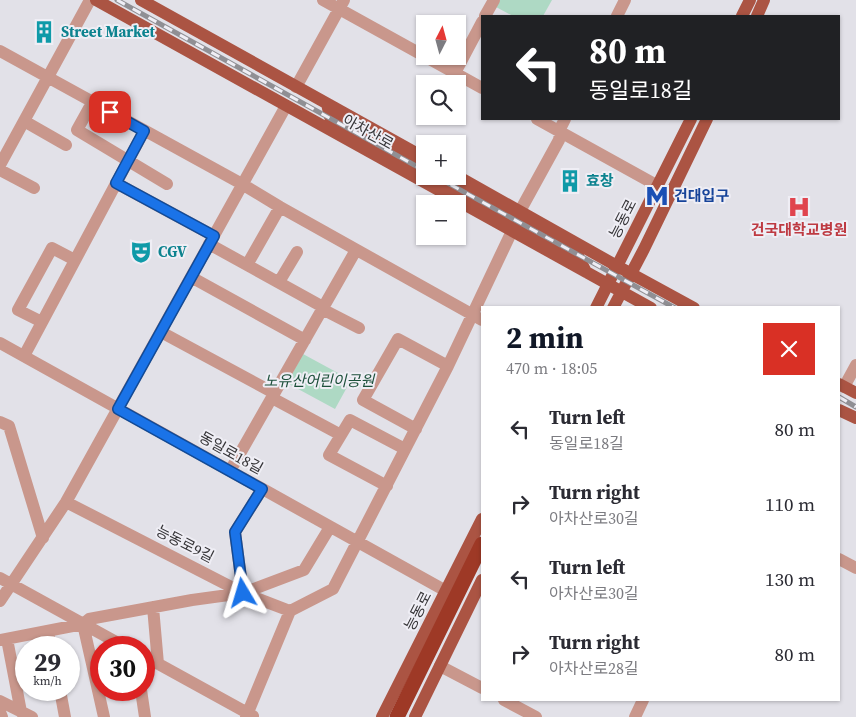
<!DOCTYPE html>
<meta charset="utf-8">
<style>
:root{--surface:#fff;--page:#f7f7f7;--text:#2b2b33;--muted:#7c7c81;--accent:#111827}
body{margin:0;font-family:"Source Serif 4","Noto Sans KR",serif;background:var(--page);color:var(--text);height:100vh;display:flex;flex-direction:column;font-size:19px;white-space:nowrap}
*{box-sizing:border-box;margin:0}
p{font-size:16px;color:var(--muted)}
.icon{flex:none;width:28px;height:28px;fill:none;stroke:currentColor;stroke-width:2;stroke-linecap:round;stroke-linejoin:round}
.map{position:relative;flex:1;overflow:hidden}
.side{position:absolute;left:481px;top:306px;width:359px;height:395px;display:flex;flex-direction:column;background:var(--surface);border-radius:0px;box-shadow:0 1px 4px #0004}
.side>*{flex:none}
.hud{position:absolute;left:481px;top:15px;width:359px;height:105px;border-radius:0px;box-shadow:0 1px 4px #0004;background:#202124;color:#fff;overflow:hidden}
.needle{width:32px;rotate:6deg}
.fabs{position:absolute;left:416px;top:15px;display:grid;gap:10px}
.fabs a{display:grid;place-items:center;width:50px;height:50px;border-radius:0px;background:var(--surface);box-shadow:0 1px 4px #0004;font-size:25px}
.speed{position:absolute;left:15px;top:636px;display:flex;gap:10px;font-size:25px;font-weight:700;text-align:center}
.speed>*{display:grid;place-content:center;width:65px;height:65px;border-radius:50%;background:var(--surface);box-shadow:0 1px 4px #0004;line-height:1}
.speed small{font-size:12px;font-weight:400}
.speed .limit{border:8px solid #d22;background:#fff;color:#111}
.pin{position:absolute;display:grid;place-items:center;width:42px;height:42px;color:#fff;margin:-21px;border-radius:10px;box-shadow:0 2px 8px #0006}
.me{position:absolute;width:55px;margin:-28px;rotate:353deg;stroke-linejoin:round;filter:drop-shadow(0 0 4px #0008)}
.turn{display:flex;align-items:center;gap:18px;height:105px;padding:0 25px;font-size:22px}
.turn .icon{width:65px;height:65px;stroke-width:2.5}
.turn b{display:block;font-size:35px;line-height:42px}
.round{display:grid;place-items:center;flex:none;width:52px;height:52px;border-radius:0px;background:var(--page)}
.summary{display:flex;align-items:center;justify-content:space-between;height:85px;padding:0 25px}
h1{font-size:30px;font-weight:700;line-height:38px;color:var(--accent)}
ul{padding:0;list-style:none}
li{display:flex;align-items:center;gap:15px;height:75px;padding:0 25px}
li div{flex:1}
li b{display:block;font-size:19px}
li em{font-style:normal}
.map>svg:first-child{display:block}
.green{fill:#aed9c4}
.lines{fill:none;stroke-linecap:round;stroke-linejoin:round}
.minor{stroke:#c9978c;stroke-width:12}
.major{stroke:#ab5443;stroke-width:12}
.rail-casing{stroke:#908f94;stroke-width:5}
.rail{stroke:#efeef5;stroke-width:3;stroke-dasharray:9;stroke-linecap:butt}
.highway-bridge{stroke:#9e3926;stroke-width:15}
.route-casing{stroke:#114b97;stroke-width:12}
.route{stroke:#1a73e8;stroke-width:9}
.labels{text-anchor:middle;stroke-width:4;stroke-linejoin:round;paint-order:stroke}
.culture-label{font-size:15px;font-weight:bold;fill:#0d838f;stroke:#efeef5;text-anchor:start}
.street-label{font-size:15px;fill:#353437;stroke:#efeef5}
.transit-label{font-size:15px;font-weight:bold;fill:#164399;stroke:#efeef5;text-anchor:start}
.health-label{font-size:15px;font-weight:bold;fill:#be3a42;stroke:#efeef5}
.park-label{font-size:15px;font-style:italic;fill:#1d503b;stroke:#efeef5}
</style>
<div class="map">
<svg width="856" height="717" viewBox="0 0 856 717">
<rect width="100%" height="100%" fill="#e2e1e8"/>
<path class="green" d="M500,0H552L543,16H513L496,7Z
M303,354L351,380L335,409L287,383Z"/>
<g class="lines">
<path class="minor" d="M323,0L482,88
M485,16L494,0
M617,16L625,0
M0,51L242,184L280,207L482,320
M455,73L482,22
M296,87L344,0
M92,103L77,130L167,184
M537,119L658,186
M24,121L66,145
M0,165L90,0
M0,170L34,188
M116,183L214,236
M520,211L559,140L561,127L565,119
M209,244L323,307
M247,265L280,207
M191,277L305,340
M279,282L297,252
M322,309L359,328
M42,322L18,310L52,248L75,260
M161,332L274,393
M0,343L446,591
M24,356L144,131
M844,387L856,365
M272,398L341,435
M0,422L9,426L43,538
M416,429L363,400L398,339L448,366
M230,471L356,250
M387,486L329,455L350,420L405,449
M66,502L243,593L290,611
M839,559L856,568
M0,578L127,648
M243,593L235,532L262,489
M0,601L66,502L286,106
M153,607L158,664
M83,624L104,717
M48,632L51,648
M7,639L21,712
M0,640L83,624L89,619L192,600L243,593L304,570L330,527
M144,656L253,716
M440,666L482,688
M60,690L65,717
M141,690L145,717
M504,700L536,717
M0,701L32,717
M0,712L2,717
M246,717L290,611L333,589L448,366L512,231
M635,717L643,700"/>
<path class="major" d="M96,0L651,308
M141,0L425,158
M742,16L750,0
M757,16L764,0
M327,104L330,117L425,170
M436,176L578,256L586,272
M457,176L617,266L694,308
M596,308L691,119
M613,308L644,249L707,119
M839,384L856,393
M839,410L856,418
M382,717L482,519
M415,717L482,580"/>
<defs>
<path id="rail" d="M117,0L425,171
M435,176L675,308
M839,397L856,407
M397,717L482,544"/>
</defs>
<use href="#rail" class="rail-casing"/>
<use href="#rail" class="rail"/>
<path class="highway-bridge" d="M397,717L482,544"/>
</g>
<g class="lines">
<defs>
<path id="route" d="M110,112L144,131L116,183L214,236L118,409L262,489L235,532L243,593"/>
</defs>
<use href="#route" class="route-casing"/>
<use href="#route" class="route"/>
</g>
<defs>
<symbol id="building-bare" viewBox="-9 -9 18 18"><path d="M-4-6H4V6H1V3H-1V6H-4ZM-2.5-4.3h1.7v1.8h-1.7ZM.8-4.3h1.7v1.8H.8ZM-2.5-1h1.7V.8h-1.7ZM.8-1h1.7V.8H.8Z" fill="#0f9aa8" stroke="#efeef5" stroke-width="2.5" paint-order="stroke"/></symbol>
<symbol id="metro-bare" viewBox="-9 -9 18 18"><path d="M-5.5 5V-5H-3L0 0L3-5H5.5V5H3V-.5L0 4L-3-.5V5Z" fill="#1a4fb4" stroke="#efeef5" stroke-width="2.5" paint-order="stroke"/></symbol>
<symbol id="hospital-bare" viewBox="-9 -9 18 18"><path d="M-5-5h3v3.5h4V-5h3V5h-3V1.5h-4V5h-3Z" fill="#e0444e" stroke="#efeef5" stroke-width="2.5" paint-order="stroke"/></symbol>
<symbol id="theatre-bare" viewBox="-9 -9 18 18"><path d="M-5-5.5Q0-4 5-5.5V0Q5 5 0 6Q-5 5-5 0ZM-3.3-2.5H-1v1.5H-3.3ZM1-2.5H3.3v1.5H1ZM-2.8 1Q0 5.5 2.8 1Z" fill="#0f9aa8" stroke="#efeef5" stroke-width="2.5" paint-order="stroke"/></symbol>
</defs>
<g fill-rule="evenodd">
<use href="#building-bare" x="28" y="16" width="32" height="32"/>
<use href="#building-bare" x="554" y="165" width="32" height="32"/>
<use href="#metro-bare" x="641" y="180" width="32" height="32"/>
<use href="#hospital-bare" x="783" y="191" width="32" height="32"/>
<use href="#theatre-bare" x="125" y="236" width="32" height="32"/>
</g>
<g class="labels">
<g class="culture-label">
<text x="61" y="37">Street Market</text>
<text x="586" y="186">효창</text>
<text x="158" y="257">CGV</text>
</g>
<g class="street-label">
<text transform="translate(368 132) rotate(29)" y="5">아차산로</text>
<text transform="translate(623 219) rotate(-63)" y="5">능동로</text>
<text transform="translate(231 453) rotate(29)" y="5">동일로18길</text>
<text transform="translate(185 544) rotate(27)" y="5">능동로9길</text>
<text transform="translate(418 611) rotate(-63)" y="5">능동로</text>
</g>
<g class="transit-label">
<text x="674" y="201">건대입구</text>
</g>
<g class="health-label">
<text x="799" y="235">건국대학교병원</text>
</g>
<g class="park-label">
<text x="319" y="386">노유산어린이공원</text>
</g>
</g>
</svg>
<div class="fabs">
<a><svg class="needle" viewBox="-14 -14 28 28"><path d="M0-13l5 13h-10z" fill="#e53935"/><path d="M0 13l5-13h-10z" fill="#7c7c81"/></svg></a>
<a><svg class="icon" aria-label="search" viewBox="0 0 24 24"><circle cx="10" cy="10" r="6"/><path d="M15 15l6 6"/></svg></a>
<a>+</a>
<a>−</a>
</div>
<div class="speed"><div>29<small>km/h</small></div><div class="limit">30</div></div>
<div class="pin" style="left:110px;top:112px;background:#d93025"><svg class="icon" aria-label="arrive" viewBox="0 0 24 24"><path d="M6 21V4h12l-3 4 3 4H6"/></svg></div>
<svg class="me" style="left:243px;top:593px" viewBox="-20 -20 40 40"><path d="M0-17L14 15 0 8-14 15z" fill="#1a73e8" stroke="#fff" stroke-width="4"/></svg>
<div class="hud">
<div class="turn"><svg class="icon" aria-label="left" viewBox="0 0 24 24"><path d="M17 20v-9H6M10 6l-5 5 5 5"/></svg><div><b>80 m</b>동일로18길</div></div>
</div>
<section class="side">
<div class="summary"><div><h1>2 min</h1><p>470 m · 18:05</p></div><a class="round" style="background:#d93025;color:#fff"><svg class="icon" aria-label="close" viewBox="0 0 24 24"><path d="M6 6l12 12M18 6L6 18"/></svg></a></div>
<ul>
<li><svg class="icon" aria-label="left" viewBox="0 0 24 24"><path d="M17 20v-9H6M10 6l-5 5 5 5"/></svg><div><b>Turn left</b><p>동일로18길</p></div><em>80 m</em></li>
<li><svg class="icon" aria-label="right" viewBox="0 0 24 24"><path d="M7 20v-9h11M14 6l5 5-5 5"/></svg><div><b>Turn right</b><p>아차산로30길</p></div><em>110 m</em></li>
<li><svg class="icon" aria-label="left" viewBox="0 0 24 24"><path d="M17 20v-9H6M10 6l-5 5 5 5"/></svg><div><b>Turn left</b><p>아차산로30길</p></div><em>130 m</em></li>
<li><svg class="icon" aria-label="right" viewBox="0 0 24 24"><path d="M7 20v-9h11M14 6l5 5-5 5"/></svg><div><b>Turn right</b><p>아차산로28길</p></div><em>80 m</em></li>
</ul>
</section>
</div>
